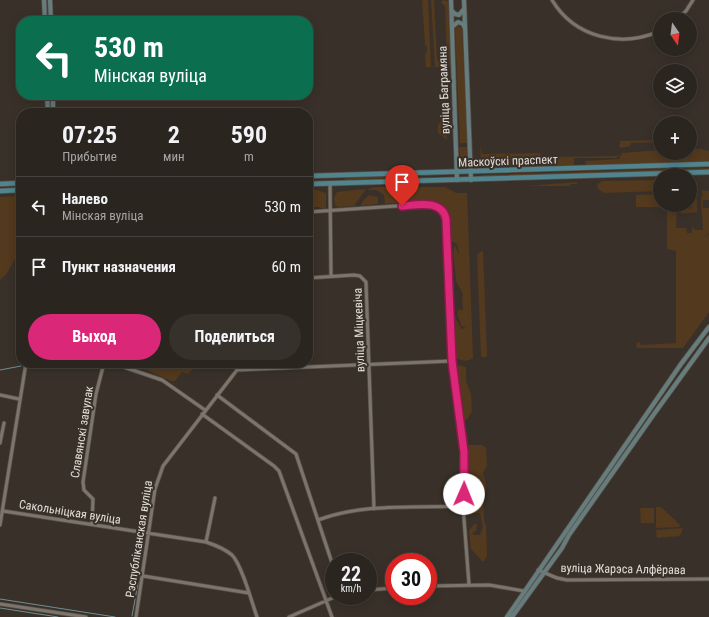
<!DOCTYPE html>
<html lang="ru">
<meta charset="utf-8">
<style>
:root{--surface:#2b251f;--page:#37312c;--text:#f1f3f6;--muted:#a6a5a4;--line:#47423d;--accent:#db2777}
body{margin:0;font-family:"Roboto Condensed",sans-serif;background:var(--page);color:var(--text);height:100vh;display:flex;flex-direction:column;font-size:15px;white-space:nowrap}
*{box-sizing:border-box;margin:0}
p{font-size:13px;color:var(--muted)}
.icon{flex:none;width:22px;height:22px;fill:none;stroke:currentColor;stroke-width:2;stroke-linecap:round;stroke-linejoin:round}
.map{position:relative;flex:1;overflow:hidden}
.drawer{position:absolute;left:16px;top:108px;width:297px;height:260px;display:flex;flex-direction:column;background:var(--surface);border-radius:16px;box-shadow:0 2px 10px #0003,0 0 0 1px var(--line)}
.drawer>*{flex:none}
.top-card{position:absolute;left:16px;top:16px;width:297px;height:84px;border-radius:16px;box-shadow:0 2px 10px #0003,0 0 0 1px var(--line);background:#0b6e4f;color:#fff;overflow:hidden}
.needle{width:26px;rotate:166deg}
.buttons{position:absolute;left:653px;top:12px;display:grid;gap:8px}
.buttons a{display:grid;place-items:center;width:44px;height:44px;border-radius:50%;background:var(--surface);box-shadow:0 2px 10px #0003,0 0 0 1px var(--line);font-size:20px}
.speed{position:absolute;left:325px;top:553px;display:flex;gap:8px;font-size:20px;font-weight:700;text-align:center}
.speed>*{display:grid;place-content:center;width:52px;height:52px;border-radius:50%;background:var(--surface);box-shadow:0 2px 10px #0003,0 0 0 1px var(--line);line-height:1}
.speed small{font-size:10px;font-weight:400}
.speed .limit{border:6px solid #d22;background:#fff;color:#111}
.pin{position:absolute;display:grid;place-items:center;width:34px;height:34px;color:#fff;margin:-41px -17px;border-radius:50% 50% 50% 0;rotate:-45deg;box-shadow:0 0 4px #0007}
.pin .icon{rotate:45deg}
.me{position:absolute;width:44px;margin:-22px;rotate:1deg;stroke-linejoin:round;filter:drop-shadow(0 0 3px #0008)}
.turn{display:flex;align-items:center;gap:14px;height:84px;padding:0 12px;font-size:18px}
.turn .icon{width:52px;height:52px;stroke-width:2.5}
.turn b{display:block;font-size:28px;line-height:34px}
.eta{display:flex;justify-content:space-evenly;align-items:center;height:68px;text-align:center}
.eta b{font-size:24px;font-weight:700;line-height:28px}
.primary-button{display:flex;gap:8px;margin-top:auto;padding:8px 12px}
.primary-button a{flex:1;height:46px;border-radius:24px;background:var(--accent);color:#fff;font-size:16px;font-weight:700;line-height:46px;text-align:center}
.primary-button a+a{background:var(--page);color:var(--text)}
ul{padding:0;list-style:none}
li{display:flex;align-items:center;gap:12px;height:60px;padding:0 12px;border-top:1px solid var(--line)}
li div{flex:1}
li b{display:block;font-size:15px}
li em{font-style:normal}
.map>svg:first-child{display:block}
.green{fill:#53391d}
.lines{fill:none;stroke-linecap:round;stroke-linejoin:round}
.stream{stroke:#6e8f96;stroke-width:1}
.street-casing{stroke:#565049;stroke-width:4.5}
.secondary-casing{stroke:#565049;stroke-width:5.5}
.primary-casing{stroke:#565049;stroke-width:6}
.street{stroke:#7d746c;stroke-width:3}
.secondary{stroke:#667c7d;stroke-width:4}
.primary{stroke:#50858f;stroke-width:4.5}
.route-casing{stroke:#8e194d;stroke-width:10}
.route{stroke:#db2777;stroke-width:7}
.labels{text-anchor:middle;stroke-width:4;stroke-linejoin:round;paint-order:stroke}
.street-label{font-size:12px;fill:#e2ddd8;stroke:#393129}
</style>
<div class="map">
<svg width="709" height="617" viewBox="0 0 709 617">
<rect width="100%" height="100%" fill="#393129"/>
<path class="green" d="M422,0H428L431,67H426L425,54L427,52V47L425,45Z
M431,0H434L437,60L441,64L439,67H435Z
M443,0L448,1L451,65L448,67L445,64L447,60L445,6L441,3Z
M458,26L462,28L467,143H460L455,29Z
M445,115L447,140L438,133V125Z
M660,140V142L631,143L630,146L621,148L618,145H620V141Z
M480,146L482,154L540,153L543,157L618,156L619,153V156L616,158H574V165L484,166L481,165Z
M459,147H467L468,161L464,164L460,162Z
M690,149H701L709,151V161L586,165L585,161L619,159L622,153L660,150V153H690Z
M709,168V170L482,177V175Z
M444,175L346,180L344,179L346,177Z
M659,180L660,191L604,193L597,188L598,184L602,181Z
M577,182V184H570V186H526Z
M376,187H445L456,193H467L473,358C468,362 462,361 456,358L455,317L461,328L463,329L466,326L462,327L457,315L458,310H463L462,299L463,294L456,281L453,252L455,245L459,255L457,244L451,241C450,232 451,221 448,213C440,196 400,203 385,204L384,195L376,190H368L370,188Z
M366,189L354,206L338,207L335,205L334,198L337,192Z
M310,190H317L326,193V208L325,209L319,207H308Z
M701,190L709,191V200H703V208H709V233L705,237L673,238L706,237L709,234V312L683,348H637L636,343L640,342V345L676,343V251L667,249V205H677L676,228H686L687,233H692V226L695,230H703L701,197L703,195Z
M660,194L661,207H636V195Z
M369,195L378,197V204L360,206L363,201Z
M16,196L21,200V248L7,273L0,280V197Z
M690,198L697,199V212L682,214L680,212V205H684V209L692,208Z
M483,251L487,356L484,358L481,356L477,255L480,252Z
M121,363H207L208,365L197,366L188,374L182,372L175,381H171L147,370Z
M458,365L466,367V381L471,394L472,411L467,420L463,419L456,368Z
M465,431L467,432L468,445H482L486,448L487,465L483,473L487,487L483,495L484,520L486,526L487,556L484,561H482L471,549L469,531L474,524H477L476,531L472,533L474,535H480L483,527L480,513H471L468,511Z
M656,507H661L680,525L679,527L656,528Z
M640,508H654V523H641Z
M683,528L680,536L657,538L656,530Z"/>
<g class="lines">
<path class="stream" d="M0,370L21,366
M0,599L115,617
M0,608L58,617
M132,616L138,583"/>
<defs>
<path id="street" d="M552,0C575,38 621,48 660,31
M677,19L686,11L693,0
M330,183L331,275
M308,212L426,204L439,207L445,215L452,361L464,452L463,506L469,584
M308,278L354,275L360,276L366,282L374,509
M112,363L162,380L205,410
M236,363L237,370
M0,395L19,399
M217,395L296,454L334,569
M202,414L274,466L279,471L332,617
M0,443L4,423
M3,511L206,542C215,545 225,549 232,555C242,565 252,603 257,617
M318,520C363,503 416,508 463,506
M92,524L93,499L84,490L83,482L96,394L104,363
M0,525L26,363
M206,542L215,498
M538,570L557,578L567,580L709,579
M143,576L249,593
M428,586L489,585L524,591
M368,590L394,588
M0,604L86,617
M136,617L155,489L163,466L237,370L452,361
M289,617L337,596"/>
<path id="secondary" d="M44,0L45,21
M50,0L51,21
M451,0L457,180
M464,0L471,180
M452,11L455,14L459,15L464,9
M452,27L458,22L463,24L465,28
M47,95L48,113
M53,95V113
M507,617L681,364L709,327
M512,617L562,548L569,535L654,414L709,338"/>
<path id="primary" d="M308,176L709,164
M0,184L21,183
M308,184L709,172
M0,191L21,190"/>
</defs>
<use href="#street" class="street-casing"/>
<use href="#secondary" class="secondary-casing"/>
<use href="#primary" class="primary-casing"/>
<use href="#street" class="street"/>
<use href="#secondary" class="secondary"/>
<use href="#primary" class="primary"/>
</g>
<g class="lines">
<defs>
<path id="route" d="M402,206C417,205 442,199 446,219L452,361L464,452V494"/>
</defs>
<use href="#route" class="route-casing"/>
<use href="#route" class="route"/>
</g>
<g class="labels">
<g class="street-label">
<text transform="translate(444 90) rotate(-92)" y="4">вуліца Баграмяна</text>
<text transform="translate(508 161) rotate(-2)" y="4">Маскоўскі праспект</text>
<text transform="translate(359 330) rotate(-92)" y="4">вуліца Міцкевіча</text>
<text transform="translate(82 432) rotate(-81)" y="4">Славянскі завулак</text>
<text transform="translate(70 512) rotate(9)" y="4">Сакольніцкая вуліца</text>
<text transform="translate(139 539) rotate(-81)" y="4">Рэспубліканская вуліца</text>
<text transform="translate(623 569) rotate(1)" y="4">вуліца Жарэса Алфёрава</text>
</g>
</g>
</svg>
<div class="buttons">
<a><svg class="needle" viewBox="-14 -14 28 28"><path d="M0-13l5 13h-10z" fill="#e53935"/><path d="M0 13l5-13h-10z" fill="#a6a5a4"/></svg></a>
<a><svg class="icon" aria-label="layers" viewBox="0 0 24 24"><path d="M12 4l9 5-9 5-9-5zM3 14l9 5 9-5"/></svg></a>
<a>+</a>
<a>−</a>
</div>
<div class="speed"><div>22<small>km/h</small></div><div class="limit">30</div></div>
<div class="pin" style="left:402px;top:206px;background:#d93025"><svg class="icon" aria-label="arrive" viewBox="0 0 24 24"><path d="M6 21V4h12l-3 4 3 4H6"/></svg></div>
<svg class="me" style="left:464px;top:494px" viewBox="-20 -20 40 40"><circle r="19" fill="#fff"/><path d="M0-13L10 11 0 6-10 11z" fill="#db2777"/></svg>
<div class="top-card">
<div class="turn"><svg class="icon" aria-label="left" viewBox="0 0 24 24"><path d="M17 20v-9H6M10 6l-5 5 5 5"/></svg><div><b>530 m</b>Мінская вуліца</div></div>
</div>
<section class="drawer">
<div class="eta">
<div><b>07:25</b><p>Прибытие</p></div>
<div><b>2</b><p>мин</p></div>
<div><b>590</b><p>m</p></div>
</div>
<ul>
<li><svg class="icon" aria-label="left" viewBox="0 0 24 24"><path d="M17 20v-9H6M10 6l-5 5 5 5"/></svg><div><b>Налево</b><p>Мінская вуліца</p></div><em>530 m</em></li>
<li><svg class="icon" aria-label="arrive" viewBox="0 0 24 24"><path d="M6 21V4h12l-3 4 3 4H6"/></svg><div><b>Пункт назначения</b></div><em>60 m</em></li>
</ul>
<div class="primary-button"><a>Выход</a><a>Поделиться</a></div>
</section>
</div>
